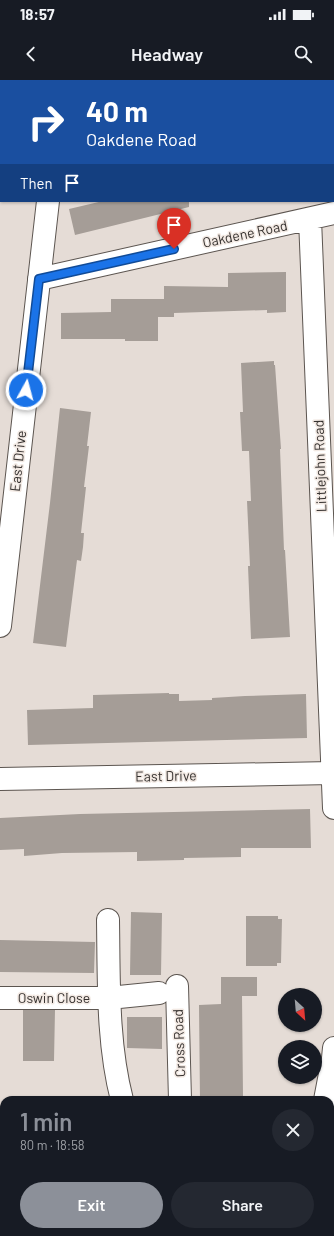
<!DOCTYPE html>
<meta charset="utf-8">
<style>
:root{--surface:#171b24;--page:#242831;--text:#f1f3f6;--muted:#9ea1a6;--accent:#8c9099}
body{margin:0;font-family:Barlow,sans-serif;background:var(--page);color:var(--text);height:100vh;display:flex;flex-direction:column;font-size:15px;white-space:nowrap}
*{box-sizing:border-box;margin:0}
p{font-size:13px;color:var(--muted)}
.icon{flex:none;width:22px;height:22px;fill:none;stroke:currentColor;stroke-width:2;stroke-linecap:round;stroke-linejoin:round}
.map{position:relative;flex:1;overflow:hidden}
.side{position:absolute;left:0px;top:1016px;width:334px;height:140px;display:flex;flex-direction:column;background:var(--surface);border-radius:12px 12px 0 0;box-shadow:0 1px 3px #0004}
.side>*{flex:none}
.hud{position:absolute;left:0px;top:0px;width:334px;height:122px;box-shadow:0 1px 3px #0004;background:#1a4fa0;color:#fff;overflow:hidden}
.needle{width:26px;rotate:154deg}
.tools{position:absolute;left:278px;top:908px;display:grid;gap:8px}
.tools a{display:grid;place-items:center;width:44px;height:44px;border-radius:50%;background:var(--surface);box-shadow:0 1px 3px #0004;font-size:20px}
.pin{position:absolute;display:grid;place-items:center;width:34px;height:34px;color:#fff;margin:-41px -17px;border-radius:50% 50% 50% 0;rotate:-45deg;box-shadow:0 0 4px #0007}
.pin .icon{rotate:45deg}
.me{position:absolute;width:44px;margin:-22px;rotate:7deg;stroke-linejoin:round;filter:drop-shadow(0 0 3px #0008)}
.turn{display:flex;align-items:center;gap:14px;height:84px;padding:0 20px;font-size:18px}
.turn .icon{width:52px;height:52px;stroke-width:2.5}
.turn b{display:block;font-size:28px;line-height:34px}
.then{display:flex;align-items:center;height:38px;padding:0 20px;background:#0003;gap:8px;font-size:15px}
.round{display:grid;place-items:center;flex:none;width:42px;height:42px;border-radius:21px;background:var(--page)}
.overview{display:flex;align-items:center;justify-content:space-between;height:68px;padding:0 20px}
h1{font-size:24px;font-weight:600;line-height:30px;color:var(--accent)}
.primary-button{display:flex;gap:8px;margin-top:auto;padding:8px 20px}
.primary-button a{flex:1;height:46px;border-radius:24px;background:var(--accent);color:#fff;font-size:16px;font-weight:600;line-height:46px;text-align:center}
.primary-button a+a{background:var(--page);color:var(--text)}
.status{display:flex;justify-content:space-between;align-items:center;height:28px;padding:0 20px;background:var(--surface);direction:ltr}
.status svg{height:11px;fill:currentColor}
header{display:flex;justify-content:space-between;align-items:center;height:52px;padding:0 20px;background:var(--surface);font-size:18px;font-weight:600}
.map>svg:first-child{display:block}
.green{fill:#eabd9e}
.building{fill:#a59d97}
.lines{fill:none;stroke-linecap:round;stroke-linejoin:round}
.minor-casing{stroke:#5c5550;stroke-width:24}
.minor{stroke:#fff;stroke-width:22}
.route-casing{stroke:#114b97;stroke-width:10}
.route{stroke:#1a73e8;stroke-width:7}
.labels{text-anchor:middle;stroke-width:3;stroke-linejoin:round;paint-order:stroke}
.street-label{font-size:14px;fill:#363230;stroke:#f2e9e3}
</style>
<div class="status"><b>18:57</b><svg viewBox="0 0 49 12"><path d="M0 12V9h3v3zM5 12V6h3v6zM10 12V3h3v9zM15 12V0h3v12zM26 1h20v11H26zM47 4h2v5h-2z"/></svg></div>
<header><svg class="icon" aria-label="back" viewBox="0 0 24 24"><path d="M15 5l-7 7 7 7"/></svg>Headway<svg class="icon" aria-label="search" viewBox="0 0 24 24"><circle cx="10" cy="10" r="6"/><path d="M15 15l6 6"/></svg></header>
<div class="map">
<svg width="334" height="1156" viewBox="0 0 334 1156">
<rect width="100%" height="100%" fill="#e5dcd6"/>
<path class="green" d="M0,1084H4V1152H7L0,1153Z"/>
<path class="building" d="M103,121H189V127L75,155L69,129Z
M286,192V232L267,233V230L174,233V237H158V261H125V259H61V233L111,232V219H164V206L228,207V193Z
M274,281V285H275L281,369H280L284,470H285L290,557L251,559L248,486H250L247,421H251L249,371H242L240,332H243L241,283Z
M60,328L91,332L87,366H89L84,407H86L81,453H84L83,467L81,481L77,480L66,567L33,563L50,423Z
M169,613V614H179V621L212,620V618L245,616L306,614L307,658L28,665L27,630L93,628V615Z
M310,729L311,768H241V777L184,778V780L137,781V772L62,773L24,776V769L0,770V738L80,734Z
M131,832L162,833L161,895H130Z
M246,836H278V839H282L281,883H277V886H246Z
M0,860L95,862L94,893L0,892Z
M221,897H257V916H242L243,1016H228L229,1020H200L199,925L221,924Z
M23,930H55L54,981H23Z
M127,937H162V969L127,968Z"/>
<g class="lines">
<defs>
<path id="minor" d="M0,106H1
M310,139L334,728
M39,199L334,133
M0,546L48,121
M0,699L332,693
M108,840C109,900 107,962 122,1020
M177,906L180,1020
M0,918H109L159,913
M325,1020L333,978L334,968
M0,1071H4
M330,1135L334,1134
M267,1152L268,1156
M44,1156L79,1152"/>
</defs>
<use href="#minor" class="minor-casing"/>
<use href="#minor" class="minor"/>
</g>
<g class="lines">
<defs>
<path id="route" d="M26,310L39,199L174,169"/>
</defs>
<use href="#route" class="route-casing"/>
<use href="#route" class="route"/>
</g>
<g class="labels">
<g class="street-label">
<text transform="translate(245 154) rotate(-12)" y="5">Oakdene Road</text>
<text transform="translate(18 381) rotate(-84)" y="5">East Drive</text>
<text transform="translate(320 386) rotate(-92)" y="5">Littlejohn Road</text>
<text transform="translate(166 696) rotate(-1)" y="5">East Drive</text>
<text x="54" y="923">Oswin Close</text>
<text transform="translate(179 963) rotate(-92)" y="5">Cross Road</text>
</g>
</g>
</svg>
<div class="tools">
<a><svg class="needle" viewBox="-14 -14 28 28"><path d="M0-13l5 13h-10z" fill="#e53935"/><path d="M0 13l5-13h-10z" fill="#9ea1a6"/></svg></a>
<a><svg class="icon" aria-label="layers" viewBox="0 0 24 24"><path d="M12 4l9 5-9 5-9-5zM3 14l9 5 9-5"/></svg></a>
</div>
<div class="pin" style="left:174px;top:169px;background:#d93025"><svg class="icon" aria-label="arrive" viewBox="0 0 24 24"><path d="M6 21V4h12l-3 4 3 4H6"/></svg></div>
<svg class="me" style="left:26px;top:310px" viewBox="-20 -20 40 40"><circle r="17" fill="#1a73e8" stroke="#fff" stroke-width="3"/><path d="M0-11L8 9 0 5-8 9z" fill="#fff"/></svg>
<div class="hud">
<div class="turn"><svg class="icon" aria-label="right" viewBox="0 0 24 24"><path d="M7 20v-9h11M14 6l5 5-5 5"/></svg><div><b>40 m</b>Oakdene Road</div></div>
<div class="then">Then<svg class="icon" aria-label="arrive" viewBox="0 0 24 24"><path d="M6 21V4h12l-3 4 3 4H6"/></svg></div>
</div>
<section class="side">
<div class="overview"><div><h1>1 min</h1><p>80 m · 18:58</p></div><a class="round"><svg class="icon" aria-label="close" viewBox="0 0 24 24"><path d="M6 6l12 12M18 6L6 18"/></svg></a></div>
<div class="primary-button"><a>Exit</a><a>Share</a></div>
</section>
</div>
